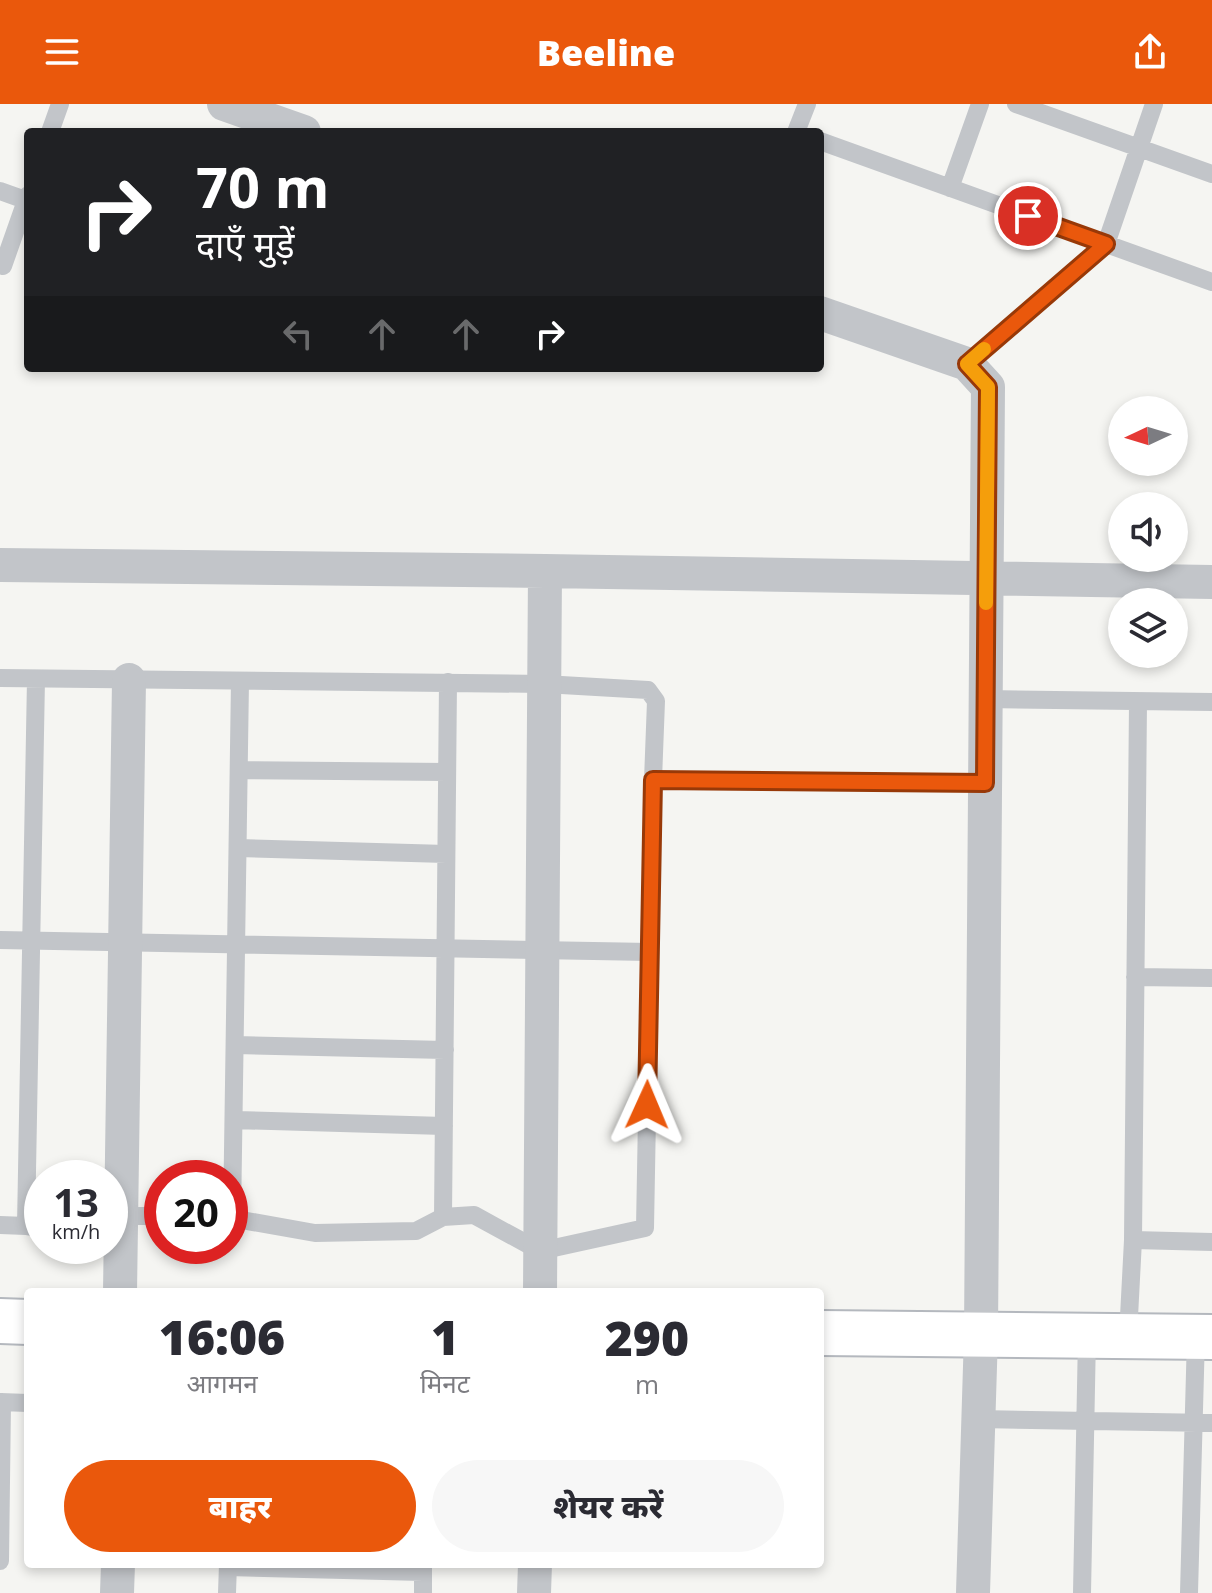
<!DOCTYPE html>
<html lang="hi">
<meta charset="utf-8">
<style>
:root{--surface:#fff;--page:#f7f7f7;--text:#2b2b33;--muted:#7c7c81;--accent:#ea580c}
body{margin:0;font-family:"Open Sans","Noto Sans Devanagari",sans-serif;background:var(--page);color:var(--text);height:100vh;display:flex;flex-direction:column;font-size:30px;white-space:nowrap}
*{box-sizing:border-box;margin:0}
p{font-size:26px;color:var(--muted)}
.icon{flex:none;width:44px;height:44px;fill:none;stroke:currentColor;stroke-width:2;stroke-linecap:round;stroke-linejoin:round}
.map{position:relative;flex:1;overflow:hidden}
.side{position:absolute;left:24px;top:1184px;width:800px;height:280px;display:flex;flex-direction:column;background:var(--surface);border-radius:8px;box-shadow:0 4px 12px #0003}
.side>*{flex:none}
.banner{position:absolute;left:24px;top:24px;width:800px;height:244px;border-radius:8px;box-shadow:0 4px 12px #0003;background:#202124;color:#fff;overflow:hidden}
.needle{width:52px;rotate:266deg}
.fabs{position:absolute;left:1108px;top:292px;display:grid;gap:16px}
.fabs a{display:grid;place-items:center;width:80px;height:80px;border-radius:50%;background:var(--surface);box-shadow:0 4px 12px #0003;font-size:40px}
.speed{position:absolute;left:24px;top:1056px;display:flex;gap:16px;font-size:40px;font-weight:700;text-align:center}
.speed>*{display:grid;place-content:center;width:104px;height:104px;border-radius:50%;background:var(--surface);box-shadow:0 4px 12px #0003;line-height:1}
.speed small{font-size:20px;font-weight:400}
.speed .limit{border:12px solid #d22;background:#fff;color:#111}
.pin{position:absolute;display:grid;place-items:center;width:68px;height:68px;color:#fff;margin:-34px;border:4px solid #fff;border-radius:50%;box-shadow:0 2px 8px #0007}
.me{position:absolute;width:88px;margin:-44px;rotate:1deg;stroke-linejoin:round;filter:drop-shadow(0 0 6px #0008)}
.turn{display:flex;align-items:center;gap:28px;height:168px;padding:0 40px;font-size:36px}
.turn .icon{width:104px;height:104px;stroke-width:2.5}
.turn b{display:block;font-size:56px;line-height:68px}
.lanes{display:flex;align-items:center;height:76px;padding:0 40px;background:#0003;justify-content:center;gap:40px;direction:ltr}
.lanes .off{opacity:.35}
.eta{display:flex;justify-content:space-evenly;align-items:center;height:136px;text-align:center}
.eta b{font-size:48px;font-weight:800;line-height:56px}
.cta{display:flex;gap:16px;margin-top:auto;padding:16px 40px}
.cta a{flex:1;height:92px;border-radius:48px;background:var(--accent);color:#fff;font-size:32px;font-weight:800;line-height:92px;text-align:center}
.cta a+a{background:var(--page);color:var(--text)}
header{display:flex;justify-content:space-between;align-items:center;height:104px;padding:0 40px;background:var(--accent);color:#fff;font-size:36px;font-weight:800}
.map>svg:first-child{display:block}
.lines{fill:none;stroke-linecap:round;stroke-linejoin:round}
.secondary-casing{stroke:#b4b8be;stroke-width:48}
.lane{stroke:#c2c5c9;stroke-width:18}
.street{stroke:#c2c5c9;stroke-width:34}
.secondary{stroke:#fff;stroke-width:44}
.route-casing{stroke:#983908;stroke-width:20}
.route{stroke:#ea580c;stroke-width:14}
.slow{stroke:#f59e0b;stroke-width:14}
</style>
<header><svg class="icon" aria-label="menu" viewBox="0 0 24 24"><path d="M4 6h16M4 12h16M4 18h16"/></svg>Beeline<svg class="icon" aria-label="share" viewBox="0 0 24 24"><path d="M12 15V3M7 8l5-5 5 5M5 13v7h14v-7"/></svg></header>
<div class="map">
<svg width="1212" height="1489" viewBox="0 0 1212 1489">
<rect width="100%" height="100%" fill="#f5f5f2"/>
<g class="lines">
<defs>
<path id="secondary" d="M0,1217L28,1218
M820,1229L1212,1233"/>
</defs>
<use href="#secondary" class="secondary-casing"/>
<path class="lane" d="M1016,0L1212,70
M50,28L60,0
M796,28L807,0
M820,37L1212,178
M950,84L980,0
M0,87L28,97
M3,162L28,91
M967,260L1106,140L1154,0
M0,574L544,580L648,586L656,597L653,676L985,679
M985,595L1212,598
M239,666L447,668
M238,744L446,750
M0,836L650,848
M1135,873L1212,874
M235,941L445,946
M234,1016L444,1022
M122,1112H162
M443,1113L448,578
M230,1114L315,1129L416,1127L443,1113L474,1111L540,1147L645,1124L653,676
M232,1114L240,577
M0,1121L26,1122L42,1125
M26,1122L36,575
M1133,1136L1212,1138
M1128,1232L1133,1136L1138,599
M0,1298L28,1299
M978,1315L1212,1319
M0,1457L2,1298
M228,1463L423,1468
M227,1489L228,1460
M423,1489V1460
M1082,1489L1087,1232
M1189,1489L1196,1232"/>
<path class="street" d="M224,0L304,28
M820,209L967,260L988,283L981,1230L973,1489
M0,461L545,467L1212,478
M120,1188L129,576
M540,1188L545,467
M117,1489L118,1460
M534,1489L535,1460"/>
<use href="#secondary" class="secondary"/>
</g>
<g class="lines">
<defs>
<path id="route" d="M647,1001L653,676L985,679L988,283L967,260L1106,140L1028,112"/>
</defs>
<use href="#route" class="route-casing"/>
<use href="#route" class="route"/>
<path class="slow" d="M984,245L967,260L988,283L986,499"/>
</g>
</svg>
<div class="fabs">
<a><svg class="needle" viewBox="-14 -14 28 28"><path d="M0-13l5 13h-10z" fill="#e53935"/><path d="M0 13l5-13h-10z" fill="#7c7c81"/></svg></a>
<a><svg class="icon" aria-label="sound" viewBox="0 0 24 24"><path d="M4 9h4l5-4v14l-5-4H4zM17 9q2 3 0 6"/></svg></a>
<a><svg class="icon" aria-label="layers" viewBox="0 0 24 24"><path d="M12 4l9 5-9 5-9-5zM3 14l9 5 9-5"/></svg></a>
</div>
<div class="speed"><div>13<small>km/h</small></div><div class="limit">20</div></div>
<div class="pin" style="left:1028px;top:112px;background:#d93025"><svg class="icon" aria-label="arrive" viewBox="0 0 24 24"><path d="M6 21V4h12l-3 4 3 4H6"/></svg></div>
<svg class="me" style="left:647px;top:1001px" viewBox="-20 -20 40 40"><path d="M0-17L14 15 0 8-14 15z" fill="#ea580c" stroke="#fff" stroke-width="4"/></svg>
<div class="banner">
<div class="turn"><svg class="icon" aria-label="right" viewBox="0 0 24 24"><path d="M7 20v-9h11M14 6l5 5-5 5"/></svg><div><b>70 m</b>दाएँ मुड़ें</div></div>
<div class="lanes"><svg class="icon off" aria-label="left" viewBox="0 0 24 24"><path d="M17 20v-9H6M10 6l-5 5 5 5"/></svg><svg class="icon off" aria-label="ahead" viewBox="0 0 24 24"><path d="M12 20V5M6 11l6-6 6 6"/></svg><svg class="icon off" aria-label="ahead" viewBox="0 0 24 24"><path d="M12 20V5M6 11l6-6 6 6"/></svg><svg class="icon" aria-label="right" viewBox="0 0 24 24"><path d="M7 20v-9h11M14 6l5 5-5 5"/></svg></div>
</div>
<section class="side">
<div class="eta">
<div><b>16:06</b><p>आगमन</p></div>
<div><b>1</b><p>मिनट</p></div>
<div><b>290</b><p>m</p></div>
</div>
<div class="cta"><a>बाहर</a><a>शेयर करें</a></div>
</section>
</div>
